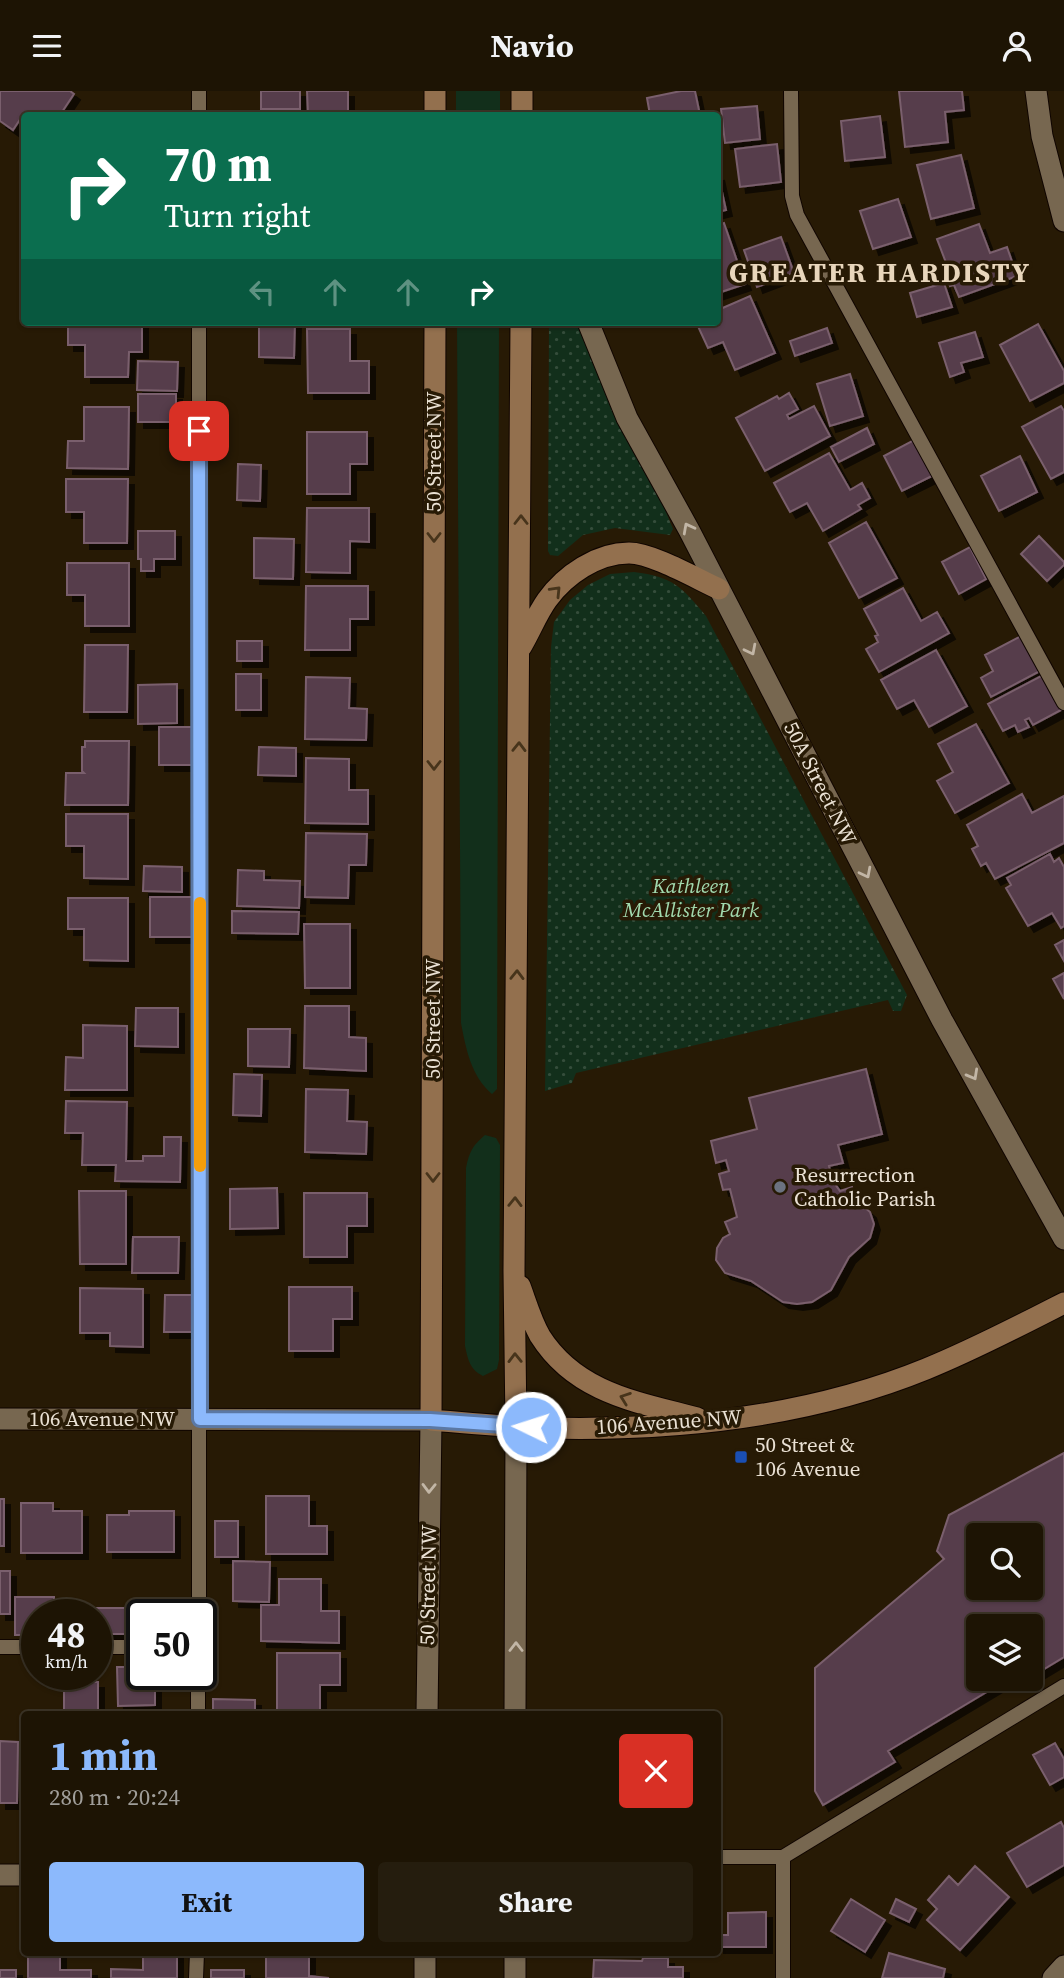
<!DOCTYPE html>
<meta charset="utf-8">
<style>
:root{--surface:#1d1404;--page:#251d0e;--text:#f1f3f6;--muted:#a09e9a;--line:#3b3326;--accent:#8cb9fc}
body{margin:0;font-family:"Source Serif 4",serif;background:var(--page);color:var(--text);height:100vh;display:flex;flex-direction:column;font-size:26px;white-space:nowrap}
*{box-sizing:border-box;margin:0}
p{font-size:23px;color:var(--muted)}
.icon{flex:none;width:38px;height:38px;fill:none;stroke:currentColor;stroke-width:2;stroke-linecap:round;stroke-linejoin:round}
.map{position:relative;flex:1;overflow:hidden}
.details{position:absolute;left:21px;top:1620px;width:700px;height:245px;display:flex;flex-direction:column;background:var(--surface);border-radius:7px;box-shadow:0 2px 5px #0004,0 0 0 2px var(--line)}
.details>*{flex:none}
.banner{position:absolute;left:21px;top:21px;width:700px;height:214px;border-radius:7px;box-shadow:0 2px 5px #0004,0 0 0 2px var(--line);background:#0b6e4f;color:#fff;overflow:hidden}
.tools{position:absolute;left:966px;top:1432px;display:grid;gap:14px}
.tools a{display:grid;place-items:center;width:77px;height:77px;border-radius:7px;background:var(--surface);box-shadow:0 2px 5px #0004,0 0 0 2px var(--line);font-size:35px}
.speed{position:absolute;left:21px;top:1508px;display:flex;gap:14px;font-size:35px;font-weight:700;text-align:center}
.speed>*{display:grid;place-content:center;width:91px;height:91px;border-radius:50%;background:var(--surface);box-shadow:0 2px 5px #0004,0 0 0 2px var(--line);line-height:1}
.speed small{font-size:18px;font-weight:400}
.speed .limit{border:4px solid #111;border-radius:10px;background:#fff;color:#111}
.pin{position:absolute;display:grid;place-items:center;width:60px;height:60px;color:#fff;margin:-30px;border-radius:14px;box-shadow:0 4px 10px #0006}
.me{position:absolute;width:77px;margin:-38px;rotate:274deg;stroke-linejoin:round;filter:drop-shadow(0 0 5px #0008)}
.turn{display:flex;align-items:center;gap:24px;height:147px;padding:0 28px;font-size:32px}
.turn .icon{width:91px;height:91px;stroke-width:2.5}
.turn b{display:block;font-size:49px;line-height:60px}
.lanes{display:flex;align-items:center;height:66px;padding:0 28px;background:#0003;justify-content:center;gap:35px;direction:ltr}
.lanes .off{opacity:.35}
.round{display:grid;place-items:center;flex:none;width:74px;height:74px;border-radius:7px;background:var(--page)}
.overview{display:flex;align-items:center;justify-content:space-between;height:119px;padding:0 28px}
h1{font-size:42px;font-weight:700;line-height:52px;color:var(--accent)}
.button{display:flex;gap:14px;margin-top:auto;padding:14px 28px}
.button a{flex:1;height:80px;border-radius:7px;background:var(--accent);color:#111;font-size:28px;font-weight:700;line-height:80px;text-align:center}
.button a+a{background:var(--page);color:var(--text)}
header{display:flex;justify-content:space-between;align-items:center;height:91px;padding:0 28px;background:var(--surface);font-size:32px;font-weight:700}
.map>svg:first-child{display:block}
.green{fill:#122f1b}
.park{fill:url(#park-dots)}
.building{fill:#573e4b;stroke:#7a5f6d;stroke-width:2;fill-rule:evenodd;filter:url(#shadow)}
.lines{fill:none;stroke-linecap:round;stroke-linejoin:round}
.service-casing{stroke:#100500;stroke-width:16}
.minor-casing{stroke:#100500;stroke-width:23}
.tertiary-casing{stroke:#100500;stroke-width:23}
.secondary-casing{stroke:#100500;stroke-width:23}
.service{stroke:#776750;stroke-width:14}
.minor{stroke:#776750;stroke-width:21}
.tertiary{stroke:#776750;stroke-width:21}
.secondary{stroke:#93704e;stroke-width:21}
.oneway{stroke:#47341b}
.oneway2{stroke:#c2b6a6}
.route-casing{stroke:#5b78a4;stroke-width:18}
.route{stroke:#8cb9fc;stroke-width:12}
.slow{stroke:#f59e0b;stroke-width:12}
.worship-dot{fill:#6b7280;stroke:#271a05;stroke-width:2.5}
.transit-dot{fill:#1a4fb4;stroke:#271a05;stroke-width:2.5}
.labels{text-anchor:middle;stroke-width:7;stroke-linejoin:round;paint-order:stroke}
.street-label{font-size:21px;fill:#eae1d4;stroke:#271a05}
.park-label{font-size:21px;font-style:italic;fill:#a1d9ae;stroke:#271a05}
.poi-label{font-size:21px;fill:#eae1d4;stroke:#271a05;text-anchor:start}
.district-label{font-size:28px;font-weight:bold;letter-spacing:2px;fill:#e8d6bc;stroke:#271a05}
</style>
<header><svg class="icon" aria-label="menu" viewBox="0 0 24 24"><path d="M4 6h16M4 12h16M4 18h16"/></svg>Navio<svg class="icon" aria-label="person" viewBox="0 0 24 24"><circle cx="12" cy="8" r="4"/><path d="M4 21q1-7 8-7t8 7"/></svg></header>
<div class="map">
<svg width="1064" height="1887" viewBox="0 0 1064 1887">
<defs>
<pattern id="park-dots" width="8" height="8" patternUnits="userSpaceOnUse" patternTransform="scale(1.75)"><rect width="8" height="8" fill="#122f1b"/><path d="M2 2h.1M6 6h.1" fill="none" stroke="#354d3b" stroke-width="1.8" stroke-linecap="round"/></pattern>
<filter id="shadow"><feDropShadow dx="6" dy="6" stdDeviation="0" flood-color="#0009"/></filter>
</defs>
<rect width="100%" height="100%" fill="#271a05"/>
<path class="green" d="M456,0H500V24H456Z
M457,231H499L497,998L492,1003C471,985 466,958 461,932Z
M485,1044L496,1047L500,1054L499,1269L497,1278L483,1285C470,1279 468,1269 465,1255L466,1077C469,1061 473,1054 485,1044Z"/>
<path class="park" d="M549,231H579L643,365L673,438L670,444L615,437L583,444L558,465L550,464L548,460Z
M634,481C673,486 681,495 706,525L907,904L901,920H893L888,909L576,982L572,992L545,1000L551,556L554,531L570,509L588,494L610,483Z"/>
<path class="building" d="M0,0H70L74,3L60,24H23L13,39L0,30Z
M261,0H300V18H261Z
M307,0H348V24H308Z
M681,0H695L700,24H650L647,7Z
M899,0H962L964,19L945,21L948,51L905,56Z
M757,15L760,48L725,52L721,18Z
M880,25L885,66L845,70L841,30Z
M777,53L781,91L740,96L735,58Z
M961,64L974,117L931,128L917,74Z
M718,83L726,119L718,121Z
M898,108L911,146L873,158L860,120Z
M724,132L745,193L718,202V134Z
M979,133L990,162L1007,156L1017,185L959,206L954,194L950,195L947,187L951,185L937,148Z
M781,146L794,182L757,196L744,159Z
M944,192L952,216L917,226L910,202Z
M750,205L775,262L735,279L723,251L708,257L696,231H718V219Z
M68,231H142V261H129L128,286H85V254H68Z
M259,231H295L294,267L259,266Z
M1038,233L1064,280V292L1030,310L1000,254Z
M827,237L832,252L795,265L790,250Z
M307,238H350V270H369V302H308Z
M975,241L983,266L961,272L964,281L950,286L939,252Z
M138,270L178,271L177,300L137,299Z
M850,283L863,325L830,335L817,293Z
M789,302L798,318L787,324L789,328L814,315L830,345L765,380L736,327L777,305L779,308Z
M138,303H176V331H138Z
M1061,315L1064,320V381L1051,388L1022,336Z
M84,316H129L128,378L67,377L68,350H84Z
M867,337L874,353L839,371L831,356Z
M307,341H367V373H350V403H307Z
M914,349L932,385L902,400L884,365Z
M829,362L850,399L862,392L870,407L858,414L861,418L823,440L807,412L790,421L774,392Z
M1020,365L1037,401L999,420L981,385Z
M238,373L261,374L260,410L237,409Z
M66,388H128L127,452H84V421H66Z
M307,417H369V451L350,450V482L306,481Z
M866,431L897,487L859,507L829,452Z
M138,440H175V468H154V480H141V468H138Z
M1039,445L1064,471V474L1047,490L1021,463Z
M254,447L294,448L293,488L254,487Z
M970,456L986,488L959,503L942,471Z
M67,472H129V535H85V504H67Z
M306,495H368V528H350V559H305Z
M903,497L921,530L937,521L949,542L879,581L866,558L878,551L875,545L878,544L864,518Z
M1021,545L1040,580L991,606L981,587L993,580L985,564Z
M237,550H262V570H237Z
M85,554H128L127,621H84Z
M936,559L967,615L929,636L914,609L897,618L881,589Z
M236,583H261V619H236Z
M1043,584L1061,619L1033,634L1029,627L1025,629L1029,636L1018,641L1015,634L1003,640L988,613Z
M306,586L350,587L349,617L367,618L366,649L305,648Z
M177,593V632L138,633V594Z
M976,633L1009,692L955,722L937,690L953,681L938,653Z
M159,636H199V674H159Z
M85,650H129L128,714H65L66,682H84L82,680V656H85Z
M259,656L296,657V685L258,684Z
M306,667L349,668V699H368V733L305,732Z
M1022,703L1032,722L1064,705V752L995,788L986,772L981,775L972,758L978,755L967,734Z
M66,723H128V788L84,787V755H66Z
M306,742L367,743L366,774H349L348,807L305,806Z
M1050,763L1054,771L1059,767L1064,776V835L1061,837L1052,822L1028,835L1006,797L1011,794L1007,787Z
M144,775L182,776V801L143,800Z
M238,779L264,780V789L300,790L299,817L237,815Z
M150,806H199L200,846H150Z
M68,807H128V870L84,869V838H68Z
M232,820L299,821L298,843L232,842Z
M304,833H350V897H305Z
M1064,849V870L1055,854Z
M1064,882V908L1053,888Z
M305,915H349V946L366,947V980L304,977Z
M136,917H178V956L135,955Z
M83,934L127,935V999H65L66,966L83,967Z
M248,938H290L289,976L248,975Z
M866,978L882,1043L838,1054L843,1072L829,1075L833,1090L840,1100L852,1096L854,1111L862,1114L870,1121L874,1133L870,1147L849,1166L831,1199L812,1211L797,1213L783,1211L751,1190L725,1182L716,1169L717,1157L723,1147L730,1143L725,1131L737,1126L730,1098L723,1099L719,1083L729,1080L726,1069L716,1072L711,1050L757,1038L749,1007Z
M234,983L262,984L261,1025L233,1024Z
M306,998L348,999L347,1030L367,1031L366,1063L305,1061Z
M66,1010L127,1011L126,1070H143V1065H164V1046H181L180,1091L115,1090L116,1074H82L83,1042H65Z
M277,1097L278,1137L230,1138V1098Z
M79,1100H126V1173H80Z
M304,1102H367V1135H347V1166H304Z
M133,1146H179L178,1182H132Z
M289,1196H352V1228H333V1260H289Z
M80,1197L143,1198V1256L110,1255V1242H80Z
M165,1204H195V1241H164Z
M1064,1362V1566L1036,1583L1031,1576V1535H978V1587H1010L888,1660L895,1671L823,1714L815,1700V1577L944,1468L937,1460L949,1424ZM978,1444H1031V1496H978Z
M266,1405H309V1435H327V1463H266Z
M0,1408H4V1455H0Z
M21,1412H53V1420H82V1462H21Z
M129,1420H174V1461H107V1424H129Z
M215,1430H238V1466H215Z
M233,1470L270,1471L269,1511L233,1510Z
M0,1480H10V1523H0Z
M279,1488H321V1520H339V1552L261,1550V1514H279Z
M15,1506H54V1524H37V1544H15Z
M93,1517H137V1543H96V1524H93Z
M277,1562H340V1594H320V1624H277Z
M117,1576H142V1584H155V1614L118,1615Z
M64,1591H98V1624H64Z
M213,1608L255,1609V1624H213Z
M0,1650L18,1651L17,1712H0Z
M1055,1652L1064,1668V1686L1050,1694L1033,1664Z
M1061,1731L1064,1737V1774L1027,1796L1007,1762Z
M975,1775L1009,1806L960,1859L927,1829L937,1818L928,1809L949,1785L958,1794Z
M851,1808L885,1829L865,1861L831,1840Z
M896,1808L916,1818L909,1831L890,1822Z
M766,1821V1856H718V1844H728V1822Z
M28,1862H60V1879H91V1887H28Z
M143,1862H177V1887H111V1878L143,1879Z
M266,1862H309V1885L329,1887H266Z
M889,1862L945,1878L943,1887H882Z
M643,1867H668V1876H683V1887H593L594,1869L642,1870Z
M0,1879H16V1887H0Z
M211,1879H244V1887H211Z"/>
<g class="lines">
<defs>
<path id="service" d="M199,0V24
M791,0L792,105L797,124L1064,612
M199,1524V231
M0,1556H37
M96,1556H142
M198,1624V1584
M718,1766H783L1064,1595
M196,1887L197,1862
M783,1887V1766"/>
<path id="minor" d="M1036,0L1042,45L1064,130
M588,231L627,327L689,439L942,929L1064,1148
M0,1784H24
M1053,1887L1064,1875"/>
<path id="tertiary" d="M0,1328L431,1329L427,1624
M515,1624L516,1335
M515,1862V1887
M425,1887V1862"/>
<path id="secondary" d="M435,24V0
M522,24V0
M435,231L431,1329C469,1332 508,1336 547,1337C675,1340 806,1327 926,1278C973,1259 1019,1235 1064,1212
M521,556C530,541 537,523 547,509C565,484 597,462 629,462C652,462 697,488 719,498
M520,1195C526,1211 531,1229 540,1245C576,1302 637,1311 697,1327
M516,1335L514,1180L521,231"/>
</defs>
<use href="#service" class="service-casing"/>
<use href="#minor" class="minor-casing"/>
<use href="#tertiary" class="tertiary-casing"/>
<use href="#secondary" class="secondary-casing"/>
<use href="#service" class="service"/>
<use href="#minor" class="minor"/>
<use href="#tertiary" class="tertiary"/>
<use href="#secondary" class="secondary"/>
</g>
<defs><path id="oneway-chevron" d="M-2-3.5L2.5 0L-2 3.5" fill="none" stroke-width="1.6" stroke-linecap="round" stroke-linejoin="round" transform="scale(1.75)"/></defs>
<g class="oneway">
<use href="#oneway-chevron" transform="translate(521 429) rotate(-90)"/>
<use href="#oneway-chevron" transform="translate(434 446) rotate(90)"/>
<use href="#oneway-chevron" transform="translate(556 500) rotate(-46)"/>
<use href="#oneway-chevron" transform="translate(519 656) rotate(-89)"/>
<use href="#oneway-chevron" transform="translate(434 674) rotate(90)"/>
<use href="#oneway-chevron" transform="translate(517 884) rotate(-89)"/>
<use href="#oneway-chevron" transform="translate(433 1086) rotate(90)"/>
<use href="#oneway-chevron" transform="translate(515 1111) rotate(-89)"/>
<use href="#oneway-chevron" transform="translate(515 1267) rotate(-91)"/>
<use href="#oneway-chevron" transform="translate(625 1307) rotate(-160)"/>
</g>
<g class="oneway2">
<use href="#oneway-chevron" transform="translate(688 437) rotate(-118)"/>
<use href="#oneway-chevron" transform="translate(751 559) rotate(63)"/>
<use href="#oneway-chevron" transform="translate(866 782) rotate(63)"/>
<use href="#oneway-chevron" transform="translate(973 984) rotate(61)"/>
<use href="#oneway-chevron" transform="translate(429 1397) rotate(91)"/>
<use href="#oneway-chevron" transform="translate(516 1556) rotate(-90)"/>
</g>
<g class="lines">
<defs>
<path id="route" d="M199,340L200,1328L430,1329L531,1336"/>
</defs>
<use href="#route" class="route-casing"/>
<use href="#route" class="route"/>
<path class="slow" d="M200,812V1075"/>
</g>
<circle class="worship-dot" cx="780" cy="1096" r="7"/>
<rect class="transit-dot" x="734" y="1359" width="14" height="14" rx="3.5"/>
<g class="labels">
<g class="street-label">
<text transform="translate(434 361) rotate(-90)" y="7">50 Street NW</text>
<text transform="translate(820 692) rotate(63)" y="7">50A Street NW</text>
<text transform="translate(433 928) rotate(-90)" y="7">50 Street NW</text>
<text x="102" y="1335">106 Avenue NW</text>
<text transform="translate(669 1331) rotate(-4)" y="7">106 Avenue NW</text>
<text transform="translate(428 1494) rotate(-89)" y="7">50 Street NW</text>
</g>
<g class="park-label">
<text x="691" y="802">Kathleen<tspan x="691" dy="24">McAllister Park</tspan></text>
</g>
<g class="poi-label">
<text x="794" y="1091">Resurrection<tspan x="794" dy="24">Catholic Parish</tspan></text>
<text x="755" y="1361">50 Street &amp;<tspan x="755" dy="24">106 Avenue</tspan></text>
</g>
<g class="district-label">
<text x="880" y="191">GREATER HARDISTY</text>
</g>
</g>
</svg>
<div class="tools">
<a><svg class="icon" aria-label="search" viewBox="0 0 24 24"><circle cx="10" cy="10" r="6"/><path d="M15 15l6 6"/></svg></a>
<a><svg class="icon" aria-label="layers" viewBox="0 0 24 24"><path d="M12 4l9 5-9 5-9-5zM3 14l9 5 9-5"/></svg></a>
</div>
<div class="speed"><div>48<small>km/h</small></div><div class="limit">50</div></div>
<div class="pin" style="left:199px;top:340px;background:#d93025"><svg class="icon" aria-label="arrive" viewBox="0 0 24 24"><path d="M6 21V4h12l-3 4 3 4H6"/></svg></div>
<svg class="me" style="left:531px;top:1336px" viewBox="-20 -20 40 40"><circle r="17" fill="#8cb9fc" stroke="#fff" stroke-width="3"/><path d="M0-11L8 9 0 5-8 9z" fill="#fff"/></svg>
<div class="banner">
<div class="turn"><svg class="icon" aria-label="right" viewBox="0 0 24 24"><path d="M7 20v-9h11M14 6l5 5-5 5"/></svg><div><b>70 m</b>Turn right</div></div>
<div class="lanes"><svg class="icon off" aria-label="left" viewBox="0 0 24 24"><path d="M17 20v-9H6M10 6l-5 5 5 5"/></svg><svg class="icon off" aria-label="ahead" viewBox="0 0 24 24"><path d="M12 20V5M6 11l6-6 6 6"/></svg><svg class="icon off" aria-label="ahead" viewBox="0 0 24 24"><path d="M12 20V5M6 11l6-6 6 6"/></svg><svg class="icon" aria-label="right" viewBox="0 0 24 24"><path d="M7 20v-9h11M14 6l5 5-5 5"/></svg></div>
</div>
<section class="details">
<div class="overview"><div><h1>1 min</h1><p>280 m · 20:24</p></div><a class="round" style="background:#d93025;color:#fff"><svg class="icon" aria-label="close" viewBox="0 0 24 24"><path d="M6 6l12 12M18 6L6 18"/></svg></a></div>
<div class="button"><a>Exit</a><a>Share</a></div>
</section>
</div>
